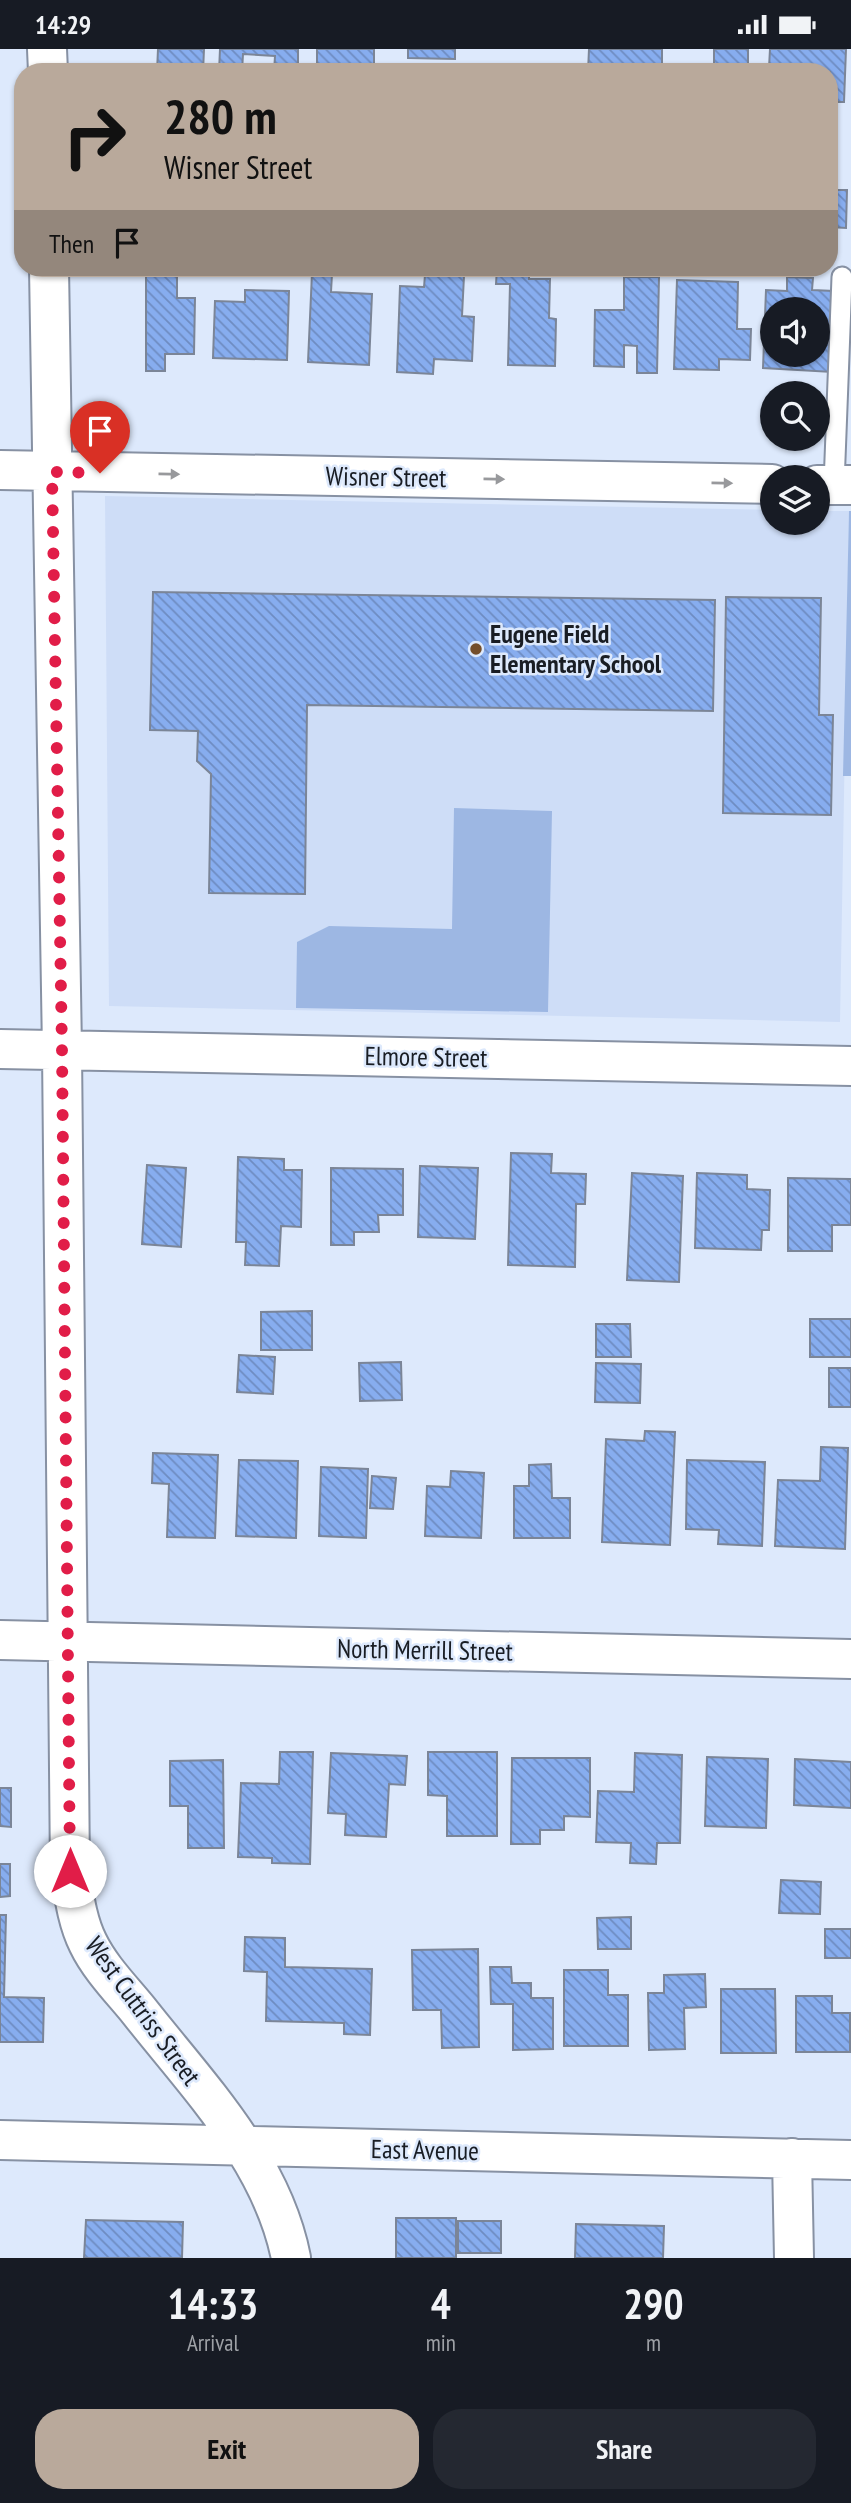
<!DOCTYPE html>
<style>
:root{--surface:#171b24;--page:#242831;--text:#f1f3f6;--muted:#9ea1a6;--accent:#b9a99b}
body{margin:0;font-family:"PT Sans Narrow",sans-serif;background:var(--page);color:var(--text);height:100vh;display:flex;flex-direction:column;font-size:26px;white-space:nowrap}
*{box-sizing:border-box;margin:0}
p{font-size:23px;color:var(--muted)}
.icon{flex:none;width:38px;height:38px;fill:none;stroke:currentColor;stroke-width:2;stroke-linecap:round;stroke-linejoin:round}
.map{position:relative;height:2209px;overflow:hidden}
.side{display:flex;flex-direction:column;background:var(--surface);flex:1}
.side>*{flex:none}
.guide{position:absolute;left:14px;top:14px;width:824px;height:214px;border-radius:28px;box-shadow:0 2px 5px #0004;background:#b9a99b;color:#111;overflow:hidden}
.fabs{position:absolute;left:760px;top:248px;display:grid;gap:14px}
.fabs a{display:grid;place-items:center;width:70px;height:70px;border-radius:50%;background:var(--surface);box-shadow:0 2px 5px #0004;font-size:35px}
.pin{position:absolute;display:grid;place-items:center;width:60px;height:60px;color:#fff;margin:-72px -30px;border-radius:50% 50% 50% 0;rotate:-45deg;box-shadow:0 0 7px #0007}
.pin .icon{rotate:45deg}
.me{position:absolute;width:77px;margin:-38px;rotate:0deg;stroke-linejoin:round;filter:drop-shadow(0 0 5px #0008)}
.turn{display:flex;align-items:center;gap:24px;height:147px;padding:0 35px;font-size:32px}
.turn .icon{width:91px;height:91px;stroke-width:2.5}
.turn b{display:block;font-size:49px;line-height:60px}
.then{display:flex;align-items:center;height:66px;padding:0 35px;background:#0003;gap:14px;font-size:26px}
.eta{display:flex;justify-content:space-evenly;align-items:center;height:119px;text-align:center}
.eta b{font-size:42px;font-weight:700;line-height:49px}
.action{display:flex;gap:14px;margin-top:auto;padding:14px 35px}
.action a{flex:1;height:80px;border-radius:28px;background:var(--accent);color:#111;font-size:28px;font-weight:700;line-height:80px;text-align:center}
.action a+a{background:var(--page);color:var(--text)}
.status{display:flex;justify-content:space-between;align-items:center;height:49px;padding:0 35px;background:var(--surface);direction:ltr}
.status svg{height:19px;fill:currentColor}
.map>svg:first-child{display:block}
.built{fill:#ceddf7}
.park{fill:#9db7e3}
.building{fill:url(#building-back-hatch);stroke:#7b8597;stroke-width:2;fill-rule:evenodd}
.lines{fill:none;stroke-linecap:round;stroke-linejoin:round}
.lane-casing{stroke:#8791a3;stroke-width:23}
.street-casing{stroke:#8791a3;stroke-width:42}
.lane{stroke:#fff;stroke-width:19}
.street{stroke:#fff;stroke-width:38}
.oneway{fill:#98999c}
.route{stroke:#e11d48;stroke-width:12;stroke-dasharray:0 21.6}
.poi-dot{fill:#744e2b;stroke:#dde9fc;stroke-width:2.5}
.labels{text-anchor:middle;stroke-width:5;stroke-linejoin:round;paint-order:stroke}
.street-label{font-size:26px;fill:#191d24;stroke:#dde9fc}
.poi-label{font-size:26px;font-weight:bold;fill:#191d24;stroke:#dde9fc;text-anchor:start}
</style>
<div class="status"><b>14:29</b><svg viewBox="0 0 49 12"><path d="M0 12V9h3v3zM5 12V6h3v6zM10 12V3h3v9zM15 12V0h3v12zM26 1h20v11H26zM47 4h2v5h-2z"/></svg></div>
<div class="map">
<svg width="851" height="2209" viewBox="0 0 851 2209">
<defs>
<pattern id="building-back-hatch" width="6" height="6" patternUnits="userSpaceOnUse" patternTransform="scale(1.75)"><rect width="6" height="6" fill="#87adef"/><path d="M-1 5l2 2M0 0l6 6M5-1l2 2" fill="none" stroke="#6e8cc1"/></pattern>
</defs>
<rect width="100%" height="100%" fill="#dde9fc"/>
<path class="built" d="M105,447L772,461V474H817V462H849L840,973L109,957Z"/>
<path class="park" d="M849,462H851V727H843Z
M454,759L552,762L548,963L296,959L297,893L329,877L452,880Z"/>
<path class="building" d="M158,0H204L203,23H157Z
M220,0H298V23H274L275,7L243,5L242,23H219Z
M317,0H374V18H317Z
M408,0H455V10L408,9Z
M589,0H662V22L588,23Z
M714,0H748V21H714Z
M770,0H846L844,53H830V23H792V19H769Z
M830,141H847L846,179L830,178Z
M146,219H177V249H195L194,305H165V322H146Z
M497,219H529V230H550L549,269L556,270L555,317L508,316L510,235H496Z
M312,224L332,225L331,243L372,245L369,316L308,313Z
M425,226L464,227L462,267L474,268L472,312L434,310L433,325L397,323L400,237L424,238Z
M624,228H659L657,324H637V297L624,296V318L594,317L595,261H624Z
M787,228L813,229L812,241L834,242L832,323L763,319L766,241L787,242ZM772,261H817V306H772Z
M677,231L738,233L737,280H751L750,311L719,310V321L674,320Z
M245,241L289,242L287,311L213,309L215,252L245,253Z
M153,543L715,551L713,662L307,656L305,845L209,844L211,725L197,712L198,682L150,681Z
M726,548L821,549L819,666H833L831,766L723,764Z
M511,1104L552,1105L551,1124L586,1125L585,1155H576L575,1218L508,1216Z
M238,1108L284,1110V1121H302L301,1178L281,1177L279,1217L245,1216L246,1193H236Z
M147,1116L186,1119L181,1198L142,1195Z
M420,1117L478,1119L475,1190L418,1188Z
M331,1119L403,1120V1166H378L379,1183H354V1196H331Z
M632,1124L683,1127L679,1233L627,1231Z
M697,1124L747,1126V1140L770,1141L769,1181H762L761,1201L695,1199Z
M788,1129L851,1130V1176H832V1202H788Z
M312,1262V1301H261V1263Z
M810,1270H851V1308H810Z
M596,1275H630L631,1308H596Z
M239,1306L275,1308L273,1345L237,1343Z
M401,1313L402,1351L360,1352L359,1314Z
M596,1314L641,1315L640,1354L595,1353Z
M829,1319H851V1358H829Z
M645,1382L675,1383L670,1496L602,1493L606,1390L644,1392Z
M821,1398L848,1399L845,1500L775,1497L778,1431L820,1432Z
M153,1404L218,1406L215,1489L167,1488L169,1435L152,1434Z
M239,1411L298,1412L296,1489L236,1487Z
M687,1411L765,1413L762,1497L718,1495L719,1481L686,1480Z
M551,1415L552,1449H570V1489H514V1437H529V1416Z
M321,1418L368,1420L366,1489L319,1487Z
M451,1422L484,1424L481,1489L425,1487L427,1437L450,1438Z
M372,1427L396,1429L393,1460L370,1459Z
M280,1703H313L310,1815L272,1814V1809L238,1808L241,1734L279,1735Z
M428,1703H497V1787H447V1747L428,1746Z
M331,1704L407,1707L405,1736L389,1735L386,1788L345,1786L346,1765L328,1764Z
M635,1704L682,1706L680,1794H657L656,1815L630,1814L631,1794L596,1793L598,1742L634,1743Z
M707,1708L768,1710L766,1779L705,1777Z
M512,1709H590V1768L564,1767V1781H540V1795H511Z
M795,1710L851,1713V1759L794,1756Z
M223,1711L224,1799H188V1757H170V1712Z
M0,1739H11V1778L0,1777Z
M0,1815H10V1847L0,1848Z
M781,1831L821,1833L820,1865L779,1864Z
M0,1866H6L4,1948L44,1949L43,1993H0Z
M631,1868V1900H598L597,1869Z
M825,1880H851V1909H825Z
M245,1888L285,1889V1918L372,1920L370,1986L344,1985V1974L266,1972L267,1923L244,1922Z
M478,1900L479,1998L442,1999L441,1961H413L412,1901Z
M490,1918H511L512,1934H531V1949H553V2000L513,2001V1955H491Z
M564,1921H608V1946H628V1997H564Z
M705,1925L706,1958L684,1959L685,2000L649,2001L648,1944H664V1926Z
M721,1940H775L776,2004H721Z
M796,1947H832V1964H850V2003H796Z
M396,2169H456V2209H396Z
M86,2171L183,2173L182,2209H84Z
M458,2172H501V2204H458Z
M576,2175L664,2177L663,2209H575Z"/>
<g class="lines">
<defs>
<path id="lane" d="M834,436L842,228"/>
<path id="street" d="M47,0L48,23
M49,219L62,1001L70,1822C74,1846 77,1872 88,1894C100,1919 122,1941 139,1962C198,2037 272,2112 291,2209
M0,421L772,435
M817,436H851
M0,1000L851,1017
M0,1591L851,1610
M0,2091L851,2111
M792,2109L794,2209"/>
</defs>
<use href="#lane" class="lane-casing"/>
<use href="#street" class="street-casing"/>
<use href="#lane" class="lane"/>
<use href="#street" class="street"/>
</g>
<defs><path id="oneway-solid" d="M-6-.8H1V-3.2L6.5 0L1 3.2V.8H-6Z" transform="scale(1.75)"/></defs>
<g class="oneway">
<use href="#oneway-solid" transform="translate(169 425) rotate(1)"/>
<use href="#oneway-solid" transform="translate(494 430) rotate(1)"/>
<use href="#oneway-solid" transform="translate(722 434) rotate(1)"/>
</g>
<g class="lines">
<path class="route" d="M70,1822L62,1001L52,423L100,424"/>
</g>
<circle class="poi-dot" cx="476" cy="600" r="7"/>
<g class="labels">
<g class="street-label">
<text transform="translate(386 428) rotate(1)" y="9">Wisner Street</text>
<text transform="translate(426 1008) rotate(1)" y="9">Elmore Street</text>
<text transform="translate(425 1601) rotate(1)" y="9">North Merrill Street</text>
<text transform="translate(143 1962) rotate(54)" y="9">West Cuttriss Street</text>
<text transform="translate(425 2101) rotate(1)" y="9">East Avenue</text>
</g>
<g class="poi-label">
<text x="490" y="594">Eugene Field<tspan x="490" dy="30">Elementary School</tspan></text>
</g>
</g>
</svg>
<div class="fabs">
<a><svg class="icon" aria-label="sound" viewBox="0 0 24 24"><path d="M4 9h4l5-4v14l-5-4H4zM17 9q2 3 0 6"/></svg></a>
<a><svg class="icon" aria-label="search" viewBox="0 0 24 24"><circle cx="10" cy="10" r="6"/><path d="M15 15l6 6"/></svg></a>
<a><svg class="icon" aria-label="layers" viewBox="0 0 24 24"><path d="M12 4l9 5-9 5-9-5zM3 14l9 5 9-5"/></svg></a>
</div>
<div class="pin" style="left:100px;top:424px;background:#d93025"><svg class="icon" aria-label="arrive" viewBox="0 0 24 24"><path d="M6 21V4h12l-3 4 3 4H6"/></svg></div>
<svg class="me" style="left:70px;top:1822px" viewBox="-20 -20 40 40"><circle r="19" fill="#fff"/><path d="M0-13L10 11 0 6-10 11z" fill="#e11d48"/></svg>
<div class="guide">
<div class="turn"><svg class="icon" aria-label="right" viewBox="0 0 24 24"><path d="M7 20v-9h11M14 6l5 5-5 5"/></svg><div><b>280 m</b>Wisner Street</div></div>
<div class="then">Then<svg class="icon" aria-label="arrive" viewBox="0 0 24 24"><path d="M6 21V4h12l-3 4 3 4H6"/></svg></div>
</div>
</div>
<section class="side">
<div class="eta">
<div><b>14:33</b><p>Arrival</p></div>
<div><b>4</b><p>min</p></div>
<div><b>290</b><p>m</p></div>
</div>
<div class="action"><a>Exit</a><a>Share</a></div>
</section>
